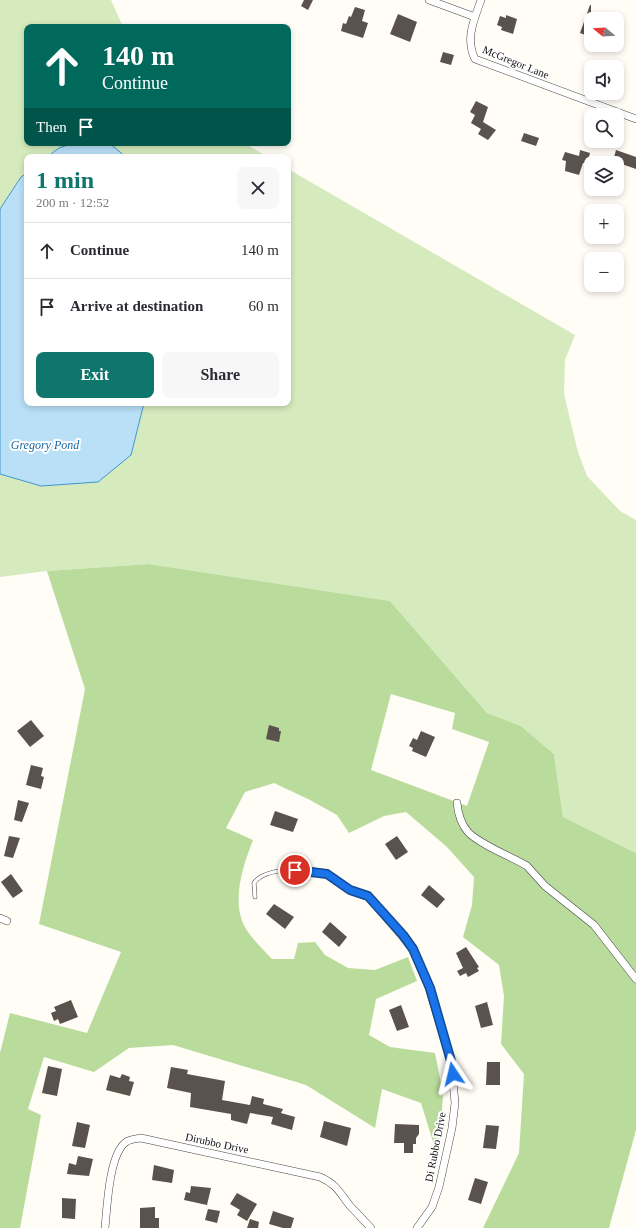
<!DOCTYPE html>
<meta charset="utf-8">
<style>
:root{--surface:#fff;--page:#f7f7f7;--text:#2b2b33;--muted:#7c7c81;--line:#e1e1e2;--accent:#0f766e}
body{margin:0;font-family:"Times New Roman",serif;background:var(--page);color:var(--text);height:100vh;display:flex;flex-direction:column;font-size:15px;white-space:nowrap}
*{box-sizing:border-box;margin:0}
p{font-size:13px;color:var(--muted)}
.icon{flex:none;width:22px;height:22px;fill:none;stroke:currentColor;stroke-width:2;stroke-linecap:round;stroke-linejoin:round}
.map{position:relative;flex:1;overflow:hidden}
.drawer{position:absolute;left:24px;top:154px;width:267px;height:252px;display:flex;flex-direction:column;background:var(--surface);border-radius:8px;box-shadow:0 2px 6px #0003}
.drawer>*{flex:none}
.hud{position:absolute;left:24px;top:24px;width:267px;height:122px;border-radius:8px;box-shadow:0 2px 6px #0003;background:#00695c;color:#fff;overflow:hidden}
.needle{width:26px;rotate:288deg}
.buttons{position:absolute;left:584px;top:12px;display:grid;gap:8px}
.buttons a{display:grid;place-items:center;width:40px;height:40px;border-radius:8px;background:var(--surface);box-shadow:0 2px 6px #0003;font-size:20px}
.pin{position:absolute;display:grid;place-items:center;width:34px;height:34px;color:#fff;margin:-17px;border:2px solid #fff;border-radius:50%;box-shadow:0 1px 4px #0007}
.me{position:absolute;width:44px;margin:-22px;rotate:350deg;stroke-linejoin:round;filter:drop-shadow(0 0 3px #0008)}
.turn{display:flex;align-items:center;gap:14px;height:84px;padding:0 12px;font-size:18px}
.turn .icon{width:52px;height:52px;stroke-width:2.5}
.turn b{display:block;font-size:28px;line-height:34px}
.then{display:flex;align-items:center;height:38px;padding:0 12px;background:#0003;gap:8px;font-size:15px}
.round{display:grid;place-items:center;flex:none;width:42px;height:42px;border-radius:8px;background:var(--page)}
.headline{display:flex;align-items:center;justify-content:space-between;height:68px;padding:0 12px}
h1{font-size:24px;font-weight:800;line-height:30px;color:var(--accent)}
.button{display:flex;gap:8px;margin-top:auto;padding:8px 12px}
.button a{flex:1;height:46px;border-radius:8px;background:var(--accent);color:#fff;font-size:16px;font-weight:800;line-height:46px;text-align:center}
.button a+a{background:var(--page);color:var(--text)}
ul{padding:0;list-style:none}
li{display:flex;align-items:center;gap:12px;height:56px;padding:0 12px;border-top:1px solid var(--line)}
li div{flex:1}
li b{display:block;font-size:15px}
li em{font-style:normal}
.map>svg:first-child{display:block}
.green{fill:#d5ebbd}
.forest{fill:#b9dc9c;fill-rule:evenodd}
.water{fill:#b9e0f7;stroke:#3f96cf}
.building{fill:#5a524d}
.lines{fill:none;stroke-linecap:round;stroke-linejoin:round}
.service-casing{stroke:#444;stroke-width:4.5}
.minor-casing{stroke:#444;stroke-width:8}
.service{stroke:#fff;stroke-width:3.5}
.minor{stroke:#fff;stroke-width:7}
.route-casing{stroke:#114b97;stroke-width:10}
.route{stroke:#1a73e8;stroke-width:7}
.labels{text-anchor:middle;stroke-width:4;stroke-linejoin:round;paint-order:stroke}
.street-label{font-size:11px;fill:#111;stroke:#fff}
.water-label{font-size:12px;font-style:italic;fill:#1768a6;stroke:#fff}
</style>
<div class="map">
<svg width="636" height="1228" viewBox="0 0 636 1228">
<rect width="100%" height="100%" fill="#fffdf5"/>
<path class="green" d="M0,0H111L123,27H27V143H73L59,148L47,157H27V173L21,177L0,209Z
M109,143H244L268,157H126Z
M288,169L575,335L565,360L564,394L578,452L587,476L620,511L636,520V853L563,817L554,754L521,726L487,713L390,601L149,564L47,571L0,577V474L41,486L131,455L144,403H288Z"/>
<path class="forest" d="M149,564L390,601L487,713L521,726L554,754L563,817L636,853V1130L609,1228H483L519,1153L524,1074L501,1044L504,996L499,965L463,937L472,905L474,877L447,847L406,812L384,816L349,833L337,815L310,800L274,783L245,792L226,828L253,840C243,866 229,905 248,932C255,942 264,950 272,959H294L298,943L315,942L325,955L348,968L375,970L408,957L417,981L376,999L369,1035L390,1047L435,1053L443,1093L440,1146L434,1145L421,1103L382,1089L375,1128L306,1085L173,1045L129,1048L94,1072L44,1057L28,1109L41,1115L20,1228H0V1053L10,1013L87,1033L121,952L39,924L85,689L47,571ZM391,694L455,713L452,729L489,742L467,806L371,770Z"/>
<path class="water" d="M73,143H109L126,157H47L59,148Z
M27,173V403H144L131,455L98,482L41,486L0,474V209L21,177Z"/>
<path class="building" d="M304,0H313L308,10L301,6Z
M590,5H591V37L580,33Z
M355,7L365,10L362,21L368,23L363,38L341,31L343,23L346,24L349,16L351,17Z
M398,14L417,22L410,42L390,34Z
M506,15L517,19L513,34L501,30L502,27L497,25L500,16L506,18Z
M443,52L454,55L451,65L440,62Z
M476,101L488,107L483,122L496,130L488,140L478,134L481,129L471,123L475,115L470,112Z
M524,133L539,138L536,146L521,141Z
M580,150L590,153L587,164L583,163L579,175L565,171L566,161L562,160L565,152L579,156Z
M616,150L636,157V169L613,161Z
M31,720L44,736L30,747L17,731Z
M269,725L279,728V731H281L279,742L266,739Z
M421,731L435,737L426,757L412,751L413,748L409,746L413,738L417,740Z
M31,765L43,768L41,776L44,777L41,789L26,785Z
M18,800L29,803L22,822L14,820Z
M275,811L298,819L293,832L270,825Z
M9,836L20,838L13,858L4,856Z
M397,836L408,852L396,860L385,844Z
M11,874L23,891L13,898L1,882Z
M429,885L445,899L437,908L421,895Z
M274,904L294,917L285,929L266,914Z
M330,922L347,937L339,947L322,932Z
M466,947L479,967L477,968L479,971L468,977L466,973L460,976L457,971L463,968L456,953Z
M71,1000L78,1017L60,1024L58,1019L54,1021L51,1013L56,1011L54,1007Z
M487,1002L493,1025L481,1028L475,1006Z
M401,1005L409,1027L397,1031L389,1010Z
M487,1062H500V1085H486Z
M48,1066L62,1069L57,1096L42,1093Z
M171,1067L188,1070L187,1074L225,1081L222,1100L250,1105L252,1096L264,1099L263,1104L283,1109L281,1113L295,1117L292,1130L271,1124L273,1117L250,1113L247,1124L231,1120V1114L190,1107L191,1093L167,1088Z
M122,1074L130,1077L129,1081L134,1082L130,1096L106,1090L110,1075L120,1078Z
M324,1121L351,1128L347,1146L320,1137Z
M77,1122L90,1125L85,1148L72,1146Z
M395,1124L419,1125V1134L416,1138V1144H413V1153H404V1143H394Z
M486,1125L499,1126L496,1149L483,1148Z
M78,1156L93,1159L89,1176L67,1174L69,1163L76,1165Z
M154,1165L174,1170L172,1183L152,1180Z
M475,1178L488,1182L481,1204L468,1200Z
M191,1186L211,1188L207,1205L184,1200L186,1192L190,1193Z
M237,1193L257,1204L247,1221L237,1215L240,1210L230,1204Z
M62,1198L76,1199L75,1219L62,1218Z
M155,1207V1218H159V1228H140V1208Z
M208,1209L220,1211L217,1223L205,1220Z
M273,1211L294,1218L291,1228H283L269,1224Z
M250,1219L259,1222L258,1228H247Z"/>
<g class="lines">
<defs>
<path id="service" d="M255,897L254,883C265,867 310,867 327,874C336,878 342,885 350,890C355,893 362,894 367,895"/>
<path id="minor" d="M429,0L475,17
M481,0C474,20 465,39 475,59L636,119
M457,803C458,813 461,824 468,832C479,844 512,857 527,866L545,886L594,925L636,979
M367,895L413,949L429,988L451,1061L455,1103L452,1128L439,1187L432,1207L417,1228
M0,918L7,921
M105,1228C107,1208 109,1154 126,1142C130,1139 136,1139 141,1138L320,1177C338,1185 340,1194 351,1207C358,1214 364,1221 371,1228"/>
</defs>
<use href="#service" class="service-casing"/>
<use href="#minor" class="minor-casing"/>
<use href="#service" class="service"/>
<use href="#minor" class="minor"/>
</g>
<g class="lines">
<defs>
<path id="route" d="M295,870L327,874L350,890L368,896L403,935L413,949L430,988L451,1061L453,1074"/>
</defs>
<use href="#route" class="route-casing"/>
<use href="#route" class="route"/>
</g>
<g class="labels">
<g class="street-label">
<text transform="translate(516 62) rotate(22)" y="4">McGregor Lane</text>
<text transform="translate(217 1143) rotate(12)" y="4">Dirubbo Drive</text>
<text transform="translate(435 1147) rotate(-79)" y="4">Di Rubbo Drive</text>
</g>
<g class="water-label">
<text x="45" y="449">Gregory Pond</text>
</g>
</g>
</svg>
<div class="buttons">
<a><svg class="needle" viewBox="-14 -14 28 28"><path d="M0-13l5 13h-10z" fill="#e53935"/><path d="M0 13l5-13h-10z" fill="#7c7c81"/></svg></a>
<a><svg class="icon" aria-label="sound" viewBox="0 0 24 24"><path d="M4 9h4l5-4v14l-5-4H4zM17 9q2 3 0 6"/></svg></a>
<a><svg class="icon" aria-label="search" viewBox="0 0 24 24"><circle cx="10" cy="10" r="6"/><path d="M15 15l6 6"/></svg></a>
<a><svg class="icon" aria-label="layers" viewBox="0 0 24 24"><path d="M12 4l9 5-9 5-9-5zM3 14l9 5 9-5"/></svg></a>
<a>+</a>
<a>−</a>
</div>
<div class="pin" style="left:295px;top:870px;background:#d93025"><svg class="icon" aria-label="arrive" viewBox="0 0 24 24"><path d="M6 21V4h12l-3 4 3 4H6"/></svg></div>
<svg class="me" style="left:453px;top:1074px" viewBox="-20 -20 40 40"><path d="M0-17L14 15 0 8-14 15z" fill="#1a73e8" stroke="#fff" stroke-width="4"/></svg>
<div class="hud">
<div class="turn"><svg class="icon" aria-label="ahead" viewBox="0 0 24 24"><path d="M12 20V5M6 11l6-6 6 6"/></svg><div><b>140 m</b>Continue</div></div>
<div class="then">Then<svg class="icon" aria-label="arrive" viewBox="0 0 24 24"><path d="M6 21V4h12l-3 4 3 4H6"/></svg></div>
</div>
<section class="drawer">
<div class="headline"><div><h1>1 min</h1><p>200 m · 12:52</p></div><a class="round"><svg class="icon" aria-label="close" viewBox="0 0 24 24"><path d="M6 6l12 12M18 6L6 18"/></svg></a></div>
<ul>
<li><svg class="icon" aria-label="ahead" viewBox="0 0 24 24"><path d="M12 20V5M6 11l6-6 6 6"/></svg><div><b>Continue</b></div><em>140 m</em></li>
<li><svg class="icon" aria-label="arrive" viewBox="0 0 24 24"><path d="M6 21V4h12l-3 4 3 4H6"/></svg><div><b>Arrive at destination</b></div><em>60 m</em></li>
</ul>
<div class="button"><a>Exit</a><a>Share</a></div>
</section>
</div>
